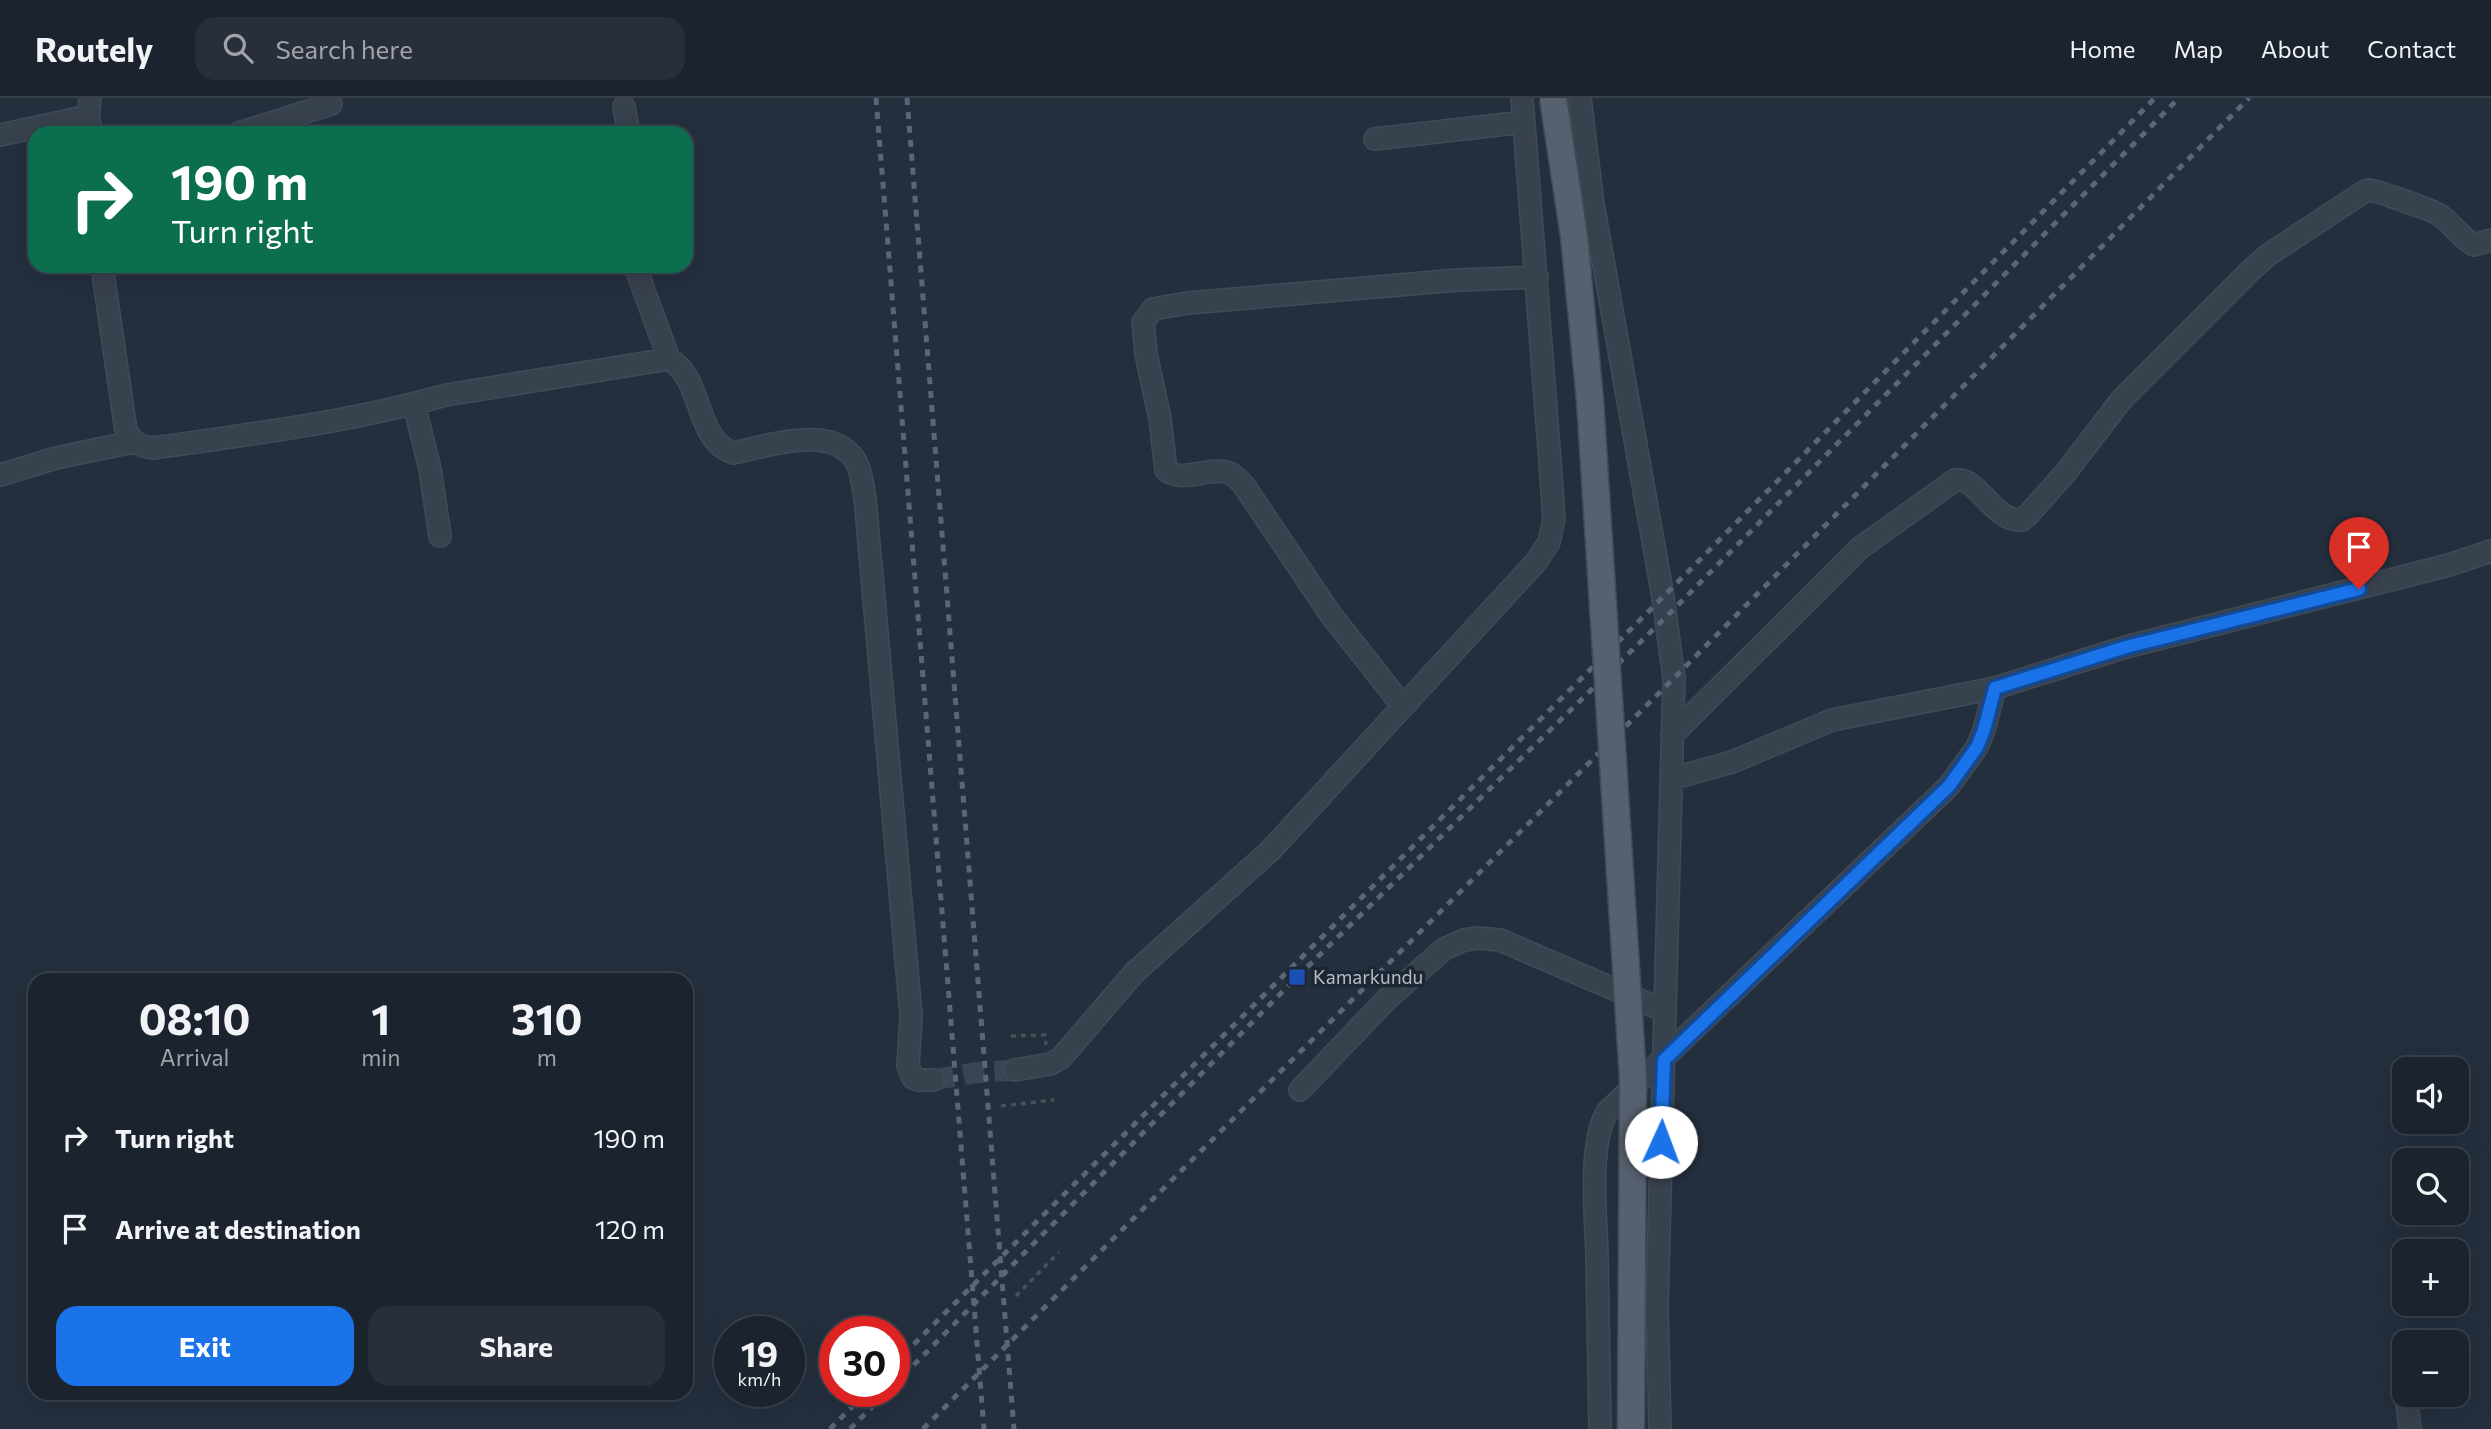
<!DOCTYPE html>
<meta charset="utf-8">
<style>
:root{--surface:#1b232e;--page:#282f3a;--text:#f1f3f6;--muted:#a0a4aa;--line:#39404a;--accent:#1a73e8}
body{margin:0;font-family:Commissioner,sans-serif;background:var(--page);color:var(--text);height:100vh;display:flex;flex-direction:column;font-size:26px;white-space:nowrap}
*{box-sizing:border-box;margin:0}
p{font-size:23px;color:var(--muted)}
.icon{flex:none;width:38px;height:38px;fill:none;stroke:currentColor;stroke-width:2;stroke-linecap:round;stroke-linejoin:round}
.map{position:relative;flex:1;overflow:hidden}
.panel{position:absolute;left:28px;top:875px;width:665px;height:427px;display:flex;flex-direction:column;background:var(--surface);border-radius:21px;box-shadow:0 7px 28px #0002,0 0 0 2px var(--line)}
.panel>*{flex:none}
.banner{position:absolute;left:28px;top:28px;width:665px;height:147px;border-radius:21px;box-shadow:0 7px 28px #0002,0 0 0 2px var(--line);background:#0b6e4f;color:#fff;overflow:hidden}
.buttons{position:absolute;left:2392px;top:959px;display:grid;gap:14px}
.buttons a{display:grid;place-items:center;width:77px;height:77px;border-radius:14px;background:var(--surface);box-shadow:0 7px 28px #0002,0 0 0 2px var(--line);font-size:35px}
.speed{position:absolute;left:714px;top:1218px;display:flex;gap:14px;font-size:35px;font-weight:700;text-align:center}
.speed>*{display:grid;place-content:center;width:91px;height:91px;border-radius:50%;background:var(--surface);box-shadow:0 7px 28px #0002,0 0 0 2px var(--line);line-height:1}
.speed small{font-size:18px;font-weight:400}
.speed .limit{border:10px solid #d22;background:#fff;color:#111}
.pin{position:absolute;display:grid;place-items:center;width:60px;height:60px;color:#fff;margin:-72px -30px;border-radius:50% 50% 50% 0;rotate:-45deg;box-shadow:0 0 7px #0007}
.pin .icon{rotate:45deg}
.me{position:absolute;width:77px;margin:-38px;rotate:2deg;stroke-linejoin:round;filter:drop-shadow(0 0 5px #0008)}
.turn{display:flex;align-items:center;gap:24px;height:147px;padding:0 28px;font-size:32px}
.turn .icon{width:91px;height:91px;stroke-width:2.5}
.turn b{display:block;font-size:49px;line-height:60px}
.eta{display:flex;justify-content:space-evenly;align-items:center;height:119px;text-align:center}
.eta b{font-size:42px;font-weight:700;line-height:49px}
.button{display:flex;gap:14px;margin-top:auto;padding:14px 28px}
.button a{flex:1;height:80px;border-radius:21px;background:var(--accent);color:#fff;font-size:28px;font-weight:700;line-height:80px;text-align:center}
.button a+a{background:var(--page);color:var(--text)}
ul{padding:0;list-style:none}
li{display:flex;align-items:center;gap:21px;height:91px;padding:0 28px}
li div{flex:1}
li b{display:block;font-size:26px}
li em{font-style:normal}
header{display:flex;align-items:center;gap:42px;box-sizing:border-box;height:98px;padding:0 35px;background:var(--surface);border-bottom:2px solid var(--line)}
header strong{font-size:33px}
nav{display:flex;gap:38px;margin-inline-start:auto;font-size:24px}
.search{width:490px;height:63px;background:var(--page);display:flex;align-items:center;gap:18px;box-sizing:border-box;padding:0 24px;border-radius:21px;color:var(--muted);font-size:26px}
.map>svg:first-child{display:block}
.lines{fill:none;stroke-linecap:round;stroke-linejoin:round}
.minor-tunnel{stroke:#3a4453;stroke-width:21;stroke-dasharray:21 10;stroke-linecap:butt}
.minor-casing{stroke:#414a57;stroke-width:24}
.path{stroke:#3f5557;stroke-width:3.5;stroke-dasharray:5 5;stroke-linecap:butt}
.minor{stroke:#38414e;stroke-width:21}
.rail{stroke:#5a6575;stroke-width:5;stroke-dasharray:7 7;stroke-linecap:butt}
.major-bridge-casing{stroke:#414a57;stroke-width:29;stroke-linecap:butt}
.major-bridge{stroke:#56606e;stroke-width:26}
.route-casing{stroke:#114b97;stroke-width:18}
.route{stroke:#1a73e8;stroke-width:12}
.transit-dot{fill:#1a4fb4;stroke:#1d2633;stroke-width:2.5}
.labels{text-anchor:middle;stroke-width:7;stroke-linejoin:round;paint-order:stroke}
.poi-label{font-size:19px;fill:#b4bcc9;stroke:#1d2633;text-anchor:start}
</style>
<header>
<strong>Routely</strong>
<div class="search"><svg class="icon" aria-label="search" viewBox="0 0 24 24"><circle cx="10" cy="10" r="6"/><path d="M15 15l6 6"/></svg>Search here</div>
<nav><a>Home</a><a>Map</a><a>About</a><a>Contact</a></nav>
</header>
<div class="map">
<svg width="2491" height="1331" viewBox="0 0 2491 1331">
<rect width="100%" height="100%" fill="#242f3e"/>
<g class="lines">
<path class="minor-tunnel" d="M933,982L973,975L1015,972"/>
<defs>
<path id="minor" d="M1580,0L1593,106L1663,499L1674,580L1657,1208L1660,1331
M624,9L629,35
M88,23L90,0
M239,35L331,6
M0,37L79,20L88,23L94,35
M1375,41L1524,24
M102,168L126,333C134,345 138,348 153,350C252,336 351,324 446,297L669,261C704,281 694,341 733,355C770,348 838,323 858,368C862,378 863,390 865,400L911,917L908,968L913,980L919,982H933
M635,168L669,261
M414,306L430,371L440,438
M0,377L56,360L133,344
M1402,607L1331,517L1245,389C1242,385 1237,380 1233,377C1213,365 1184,387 1166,372L1160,321L1146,256L1143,224L1153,211L1188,205L1458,182L1537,179
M1672,637L1860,450L1955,382C1978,378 1993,424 2022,422L2028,417L2067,373L2122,301L2251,172L2268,157L2359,97C2362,95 2365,93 2369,92C2374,92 2436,113 2441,118C2453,127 2461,140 2474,147L2491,142
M1671,681L1732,664L1832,622L1995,590L2126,549L2449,467L2491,453
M1015,972L1050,966L1061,960L1134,875L1270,753L1536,464L1549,444L1554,421L1550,364L1522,0
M1300,992L1387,901L1444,851L1464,842L1478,840L1500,842L1665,913
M2406,1297L2410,1331
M1600,1331C1599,1273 1598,1216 1597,1158C1596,1118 1588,1048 1607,1014L1949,688L1977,649L1984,632L1995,590"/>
</defs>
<use href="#minor" class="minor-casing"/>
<path class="path" d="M1011,938L1045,937L1046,947
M1001,1008L1054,1002
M1016,1198L1059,1154"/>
<use href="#minor" class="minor"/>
<path class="rail" d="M876,0L984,1331
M907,0L1014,1331
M894,1266L1663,499L2155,0
M894,1287L1297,879L1666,519L2179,0
M830,1331L868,1293
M850,1331L888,1293
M923,1331L1674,580L2249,0"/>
<defs>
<path id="major-bridge" d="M1553,0L1574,138L1590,302L1633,980L1631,1331"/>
</defs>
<use href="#major-bridge" class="major-bridge-casing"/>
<use href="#major-bridge" class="major-bridge"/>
</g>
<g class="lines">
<defs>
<path id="route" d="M1661,1044L1664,962L1949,688L1977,649L1984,632L1995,590L2126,549L2359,491"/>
</defs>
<use href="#route" class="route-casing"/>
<use href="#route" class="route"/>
</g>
<rect class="transit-dot" x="1288" y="870" width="18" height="18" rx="3.5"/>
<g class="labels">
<g class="poi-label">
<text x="1313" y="886">Kamarkundu</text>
</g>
</g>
</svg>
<div class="buttons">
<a><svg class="icon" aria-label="sound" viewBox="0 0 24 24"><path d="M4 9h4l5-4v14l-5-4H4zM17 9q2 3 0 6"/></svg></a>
<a><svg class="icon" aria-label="search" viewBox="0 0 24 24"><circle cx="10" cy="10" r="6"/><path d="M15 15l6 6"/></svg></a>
<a>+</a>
<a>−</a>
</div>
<div class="speed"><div>19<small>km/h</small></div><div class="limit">30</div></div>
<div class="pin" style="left:2359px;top:491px;background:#d93025"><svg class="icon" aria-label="arrive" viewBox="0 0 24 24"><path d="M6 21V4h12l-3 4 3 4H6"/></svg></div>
<svg class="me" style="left:1661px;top:1044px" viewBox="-20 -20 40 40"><circle r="19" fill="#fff"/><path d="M0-13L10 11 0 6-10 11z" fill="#1a73e8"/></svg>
<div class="banner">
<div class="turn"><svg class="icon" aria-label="right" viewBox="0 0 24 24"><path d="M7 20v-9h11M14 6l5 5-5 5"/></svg><div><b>190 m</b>Turn right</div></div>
</div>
<section class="panel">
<div class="eta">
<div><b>08:10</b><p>Arrival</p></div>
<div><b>1</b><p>min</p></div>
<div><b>310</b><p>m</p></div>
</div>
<ul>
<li><svg class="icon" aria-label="right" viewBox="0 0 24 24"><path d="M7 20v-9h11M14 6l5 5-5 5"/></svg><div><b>Turn right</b></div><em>190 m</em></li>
<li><svg class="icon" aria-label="arrive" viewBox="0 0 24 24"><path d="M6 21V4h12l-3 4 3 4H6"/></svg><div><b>Arrive at destination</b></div><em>120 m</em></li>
</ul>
<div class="button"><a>Exit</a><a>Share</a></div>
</section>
</div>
